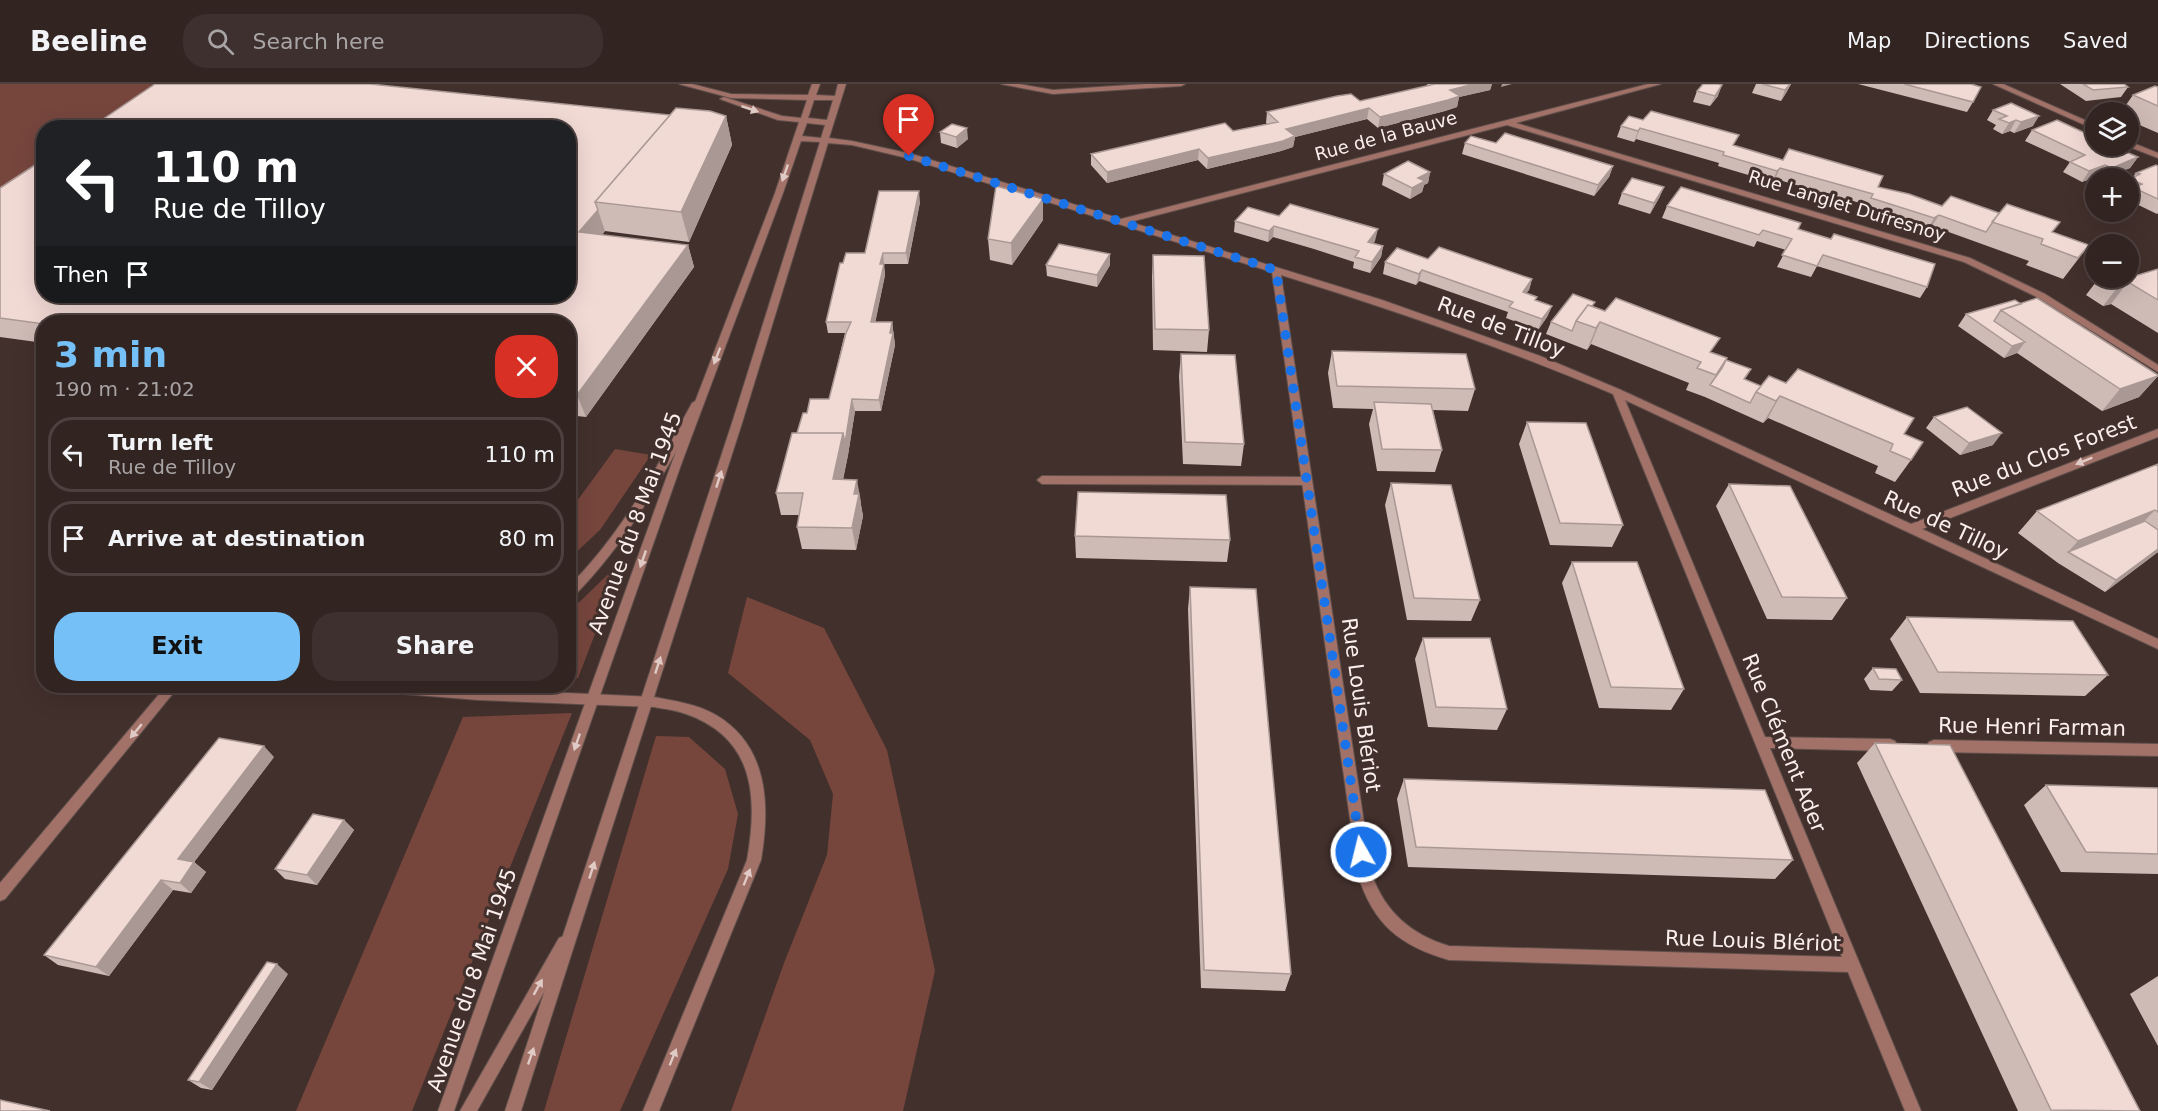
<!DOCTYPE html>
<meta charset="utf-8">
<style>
:root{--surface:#322421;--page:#3d302e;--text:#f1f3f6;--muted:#a8a4a5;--line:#4d413f;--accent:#75c0f6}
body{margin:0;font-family:"DejaVu Sans",sans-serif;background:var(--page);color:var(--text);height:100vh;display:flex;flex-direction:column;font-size:22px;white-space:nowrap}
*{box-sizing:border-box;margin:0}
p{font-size:20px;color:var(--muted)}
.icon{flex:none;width:33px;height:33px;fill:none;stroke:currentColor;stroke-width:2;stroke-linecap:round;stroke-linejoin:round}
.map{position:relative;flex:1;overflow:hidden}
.side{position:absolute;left:36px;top:231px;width:540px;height:378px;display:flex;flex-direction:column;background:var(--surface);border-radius:24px;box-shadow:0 6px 24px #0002,0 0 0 2px var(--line)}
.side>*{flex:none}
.top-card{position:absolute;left:36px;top:36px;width:540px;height:183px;border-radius:24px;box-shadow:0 6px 24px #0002,0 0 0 2px var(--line);background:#202124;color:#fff;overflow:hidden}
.buttons{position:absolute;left:2085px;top:18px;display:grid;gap:12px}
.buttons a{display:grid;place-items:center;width:54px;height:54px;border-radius:50%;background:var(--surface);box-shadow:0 6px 24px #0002,0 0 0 2px var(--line);font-size:30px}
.pin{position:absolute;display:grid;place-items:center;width:51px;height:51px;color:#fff;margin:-62px -26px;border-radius:50% 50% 50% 0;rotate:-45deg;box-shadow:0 0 6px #0007}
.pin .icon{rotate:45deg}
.me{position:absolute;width:66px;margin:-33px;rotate:352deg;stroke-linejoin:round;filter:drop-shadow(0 0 4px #0008)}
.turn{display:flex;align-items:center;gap:21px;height:126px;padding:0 18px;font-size:27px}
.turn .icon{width:78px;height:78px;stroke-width:2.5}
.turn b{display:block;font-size:42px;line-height:51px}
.then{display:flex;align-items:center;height:57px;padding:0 18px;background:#0003;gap:12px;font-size:22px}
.round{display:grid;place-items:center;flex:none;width:63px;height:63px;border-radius:24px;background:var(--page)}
.headline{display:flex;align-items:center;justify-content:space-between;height:102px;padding:0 18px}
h1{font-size:36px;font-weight:700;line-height:45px;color:var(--accent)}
.cta{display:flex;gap:12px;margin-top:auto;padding:12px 18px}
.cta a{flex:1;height:69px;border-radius:24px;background:var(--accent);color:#111;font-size:24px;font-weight:700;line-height:69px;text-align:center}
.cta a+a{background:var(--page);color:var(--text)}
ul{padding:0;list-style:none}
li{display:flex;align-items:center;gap:18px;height:75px;margin:0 12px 9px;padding:0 6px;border:3px solid var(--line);border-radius:24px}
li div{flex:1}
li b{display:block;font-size:22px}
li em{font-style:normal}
header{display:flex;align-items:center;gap:36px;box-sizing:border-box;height:84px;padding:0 30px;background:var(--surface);border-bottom:2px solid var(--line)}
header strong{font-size:28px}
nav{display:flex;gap:33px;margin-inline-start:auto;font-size:21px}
.search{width:420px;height:54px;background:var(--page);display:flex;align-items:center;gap:15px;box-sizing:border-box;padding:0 21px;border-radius:24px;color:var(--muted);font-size:22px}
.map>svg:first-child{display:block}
.green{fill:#76463d}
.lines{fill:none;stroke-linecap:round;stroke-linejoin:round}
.lane-casing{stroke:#604f4b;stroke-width:2}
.street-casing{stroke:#604f4b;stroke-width:2}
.lane{fill:#a27269;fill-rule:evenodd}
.street{fill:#a27269;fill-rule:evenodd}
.wall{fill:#cfbbb6}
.shaded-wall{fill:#a99894}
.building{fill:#f1d9d4;stroke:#a99894;stroke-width:1.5}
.oneway{fill:#e0cac5}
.route{stroke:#1a73e8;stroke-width:10;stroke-dasharray:0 18}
.labels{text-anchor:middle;stroke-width:6;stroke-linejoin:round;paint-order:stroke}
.far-street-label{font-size:18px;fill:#fbefed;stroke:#42302c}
.street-label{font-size:21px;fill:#fbefed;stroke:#42302c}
</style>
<header>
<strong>Beeline</strong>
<div class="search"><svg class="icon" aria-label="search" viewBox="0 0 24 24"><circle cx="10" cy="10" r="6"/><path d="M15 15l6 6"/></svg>Search here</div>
<nav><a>Map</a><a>Directions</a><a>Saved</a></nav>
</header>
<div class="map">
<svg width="2158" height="1027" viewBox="0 0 2158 1027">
<rect width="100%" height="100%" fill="#42302c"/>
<path class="green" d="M0,0H155L93,43L44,44L43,77L0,108Z
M615,365L651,371L600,446L569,475V428Z
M624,475L578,594L569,595V528Z
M747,513L824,544L887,666L935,887L903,1027H731L784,879L827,771L833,710L810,656L728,589Z
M572,629L412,1027H296L463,633Z
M656,652L689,653L725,685L738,730L728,785L620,1027H544Z"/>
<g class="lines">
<defs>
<path id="lane" d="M1001,0H1019L1053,6L1145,0H1185L1181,2L1053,10Z
M697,316L702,319C665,389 629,457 572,514L568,515V503C622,450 656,385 692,319Z
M1042,392L1307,393L1312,397L1307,401L1042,400L1037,396Z
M166,602H179L5,815L0,817V799Z
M361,602H413L654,613C675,617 697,620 716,631C769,662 770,723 761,776L659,1027H643L747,776C758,714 755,654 686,630C676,626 664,625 654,623L478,616L367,607L362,606Z
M564,852L569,854L572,859L569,864L477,1027H460L559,854Z"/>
<path id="street" d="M679,0H692L731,10L808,11L812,0H820L816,11L835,12L838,0H846L829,54L852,57L912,70L1121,135L1648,0H1661L1516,39L1970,174L2045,210L2158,281V288L2039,214L1964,178L1507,41L1130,138L1382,216L1540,272L1621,306L1911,440L2158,345V353L1922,445L2158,555V565L1625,316L1765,653L1890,655L1895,657L1897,661L1895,665L1890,667L1770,664L1921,1027H1905L1848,888L1449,876C1400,862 1373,840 1358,791L1272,188L907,74L852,61L828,59L742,339L521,1027H505L732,339L820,58L801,57L783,109L682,378L454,1027H438L672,378L775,109L799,38L778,36L720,15L724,13L782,32L801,34L807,16L731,14ZM814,16H833L827,36L808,34ZM807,39L825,41L821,54L802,52ZM1281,191C1394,226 1504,264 1613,310L1842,873L1449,862C1412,851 1385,828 1372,791Z
M1993,0H2003L2096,41V46Z
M2128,57L2158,69V74L2127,62Z
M1934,656L2158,660V672L1934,668L1929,666L1927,662L1929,658Z"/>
</defs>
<use href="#lane" class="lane-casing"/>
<use href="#street" class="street-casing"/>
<use href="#lane" class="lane"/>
<use href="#street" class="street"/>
</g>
<path class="wall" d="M1427,0H1492L1490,6L1459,13L1457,23L1445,27L1378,44L1367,35L1295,53L1293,63L1281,67L1207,85L1198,76L1107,99L1091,81V70L1233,47L1267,40L1266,39L1267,28L1360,17L1428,2Z
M1756,0H1791L1786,9L1781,17L1752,9Z
M1858,0H1971L1973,18L1967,28Z
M2060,0H2124L2128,3L2121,13L2086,17Z
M2158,3V49L2128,36V28H2121L2133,11Z
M1697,7L1718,12L1710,22L1693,18Z
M1993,26L2033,42L2014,49L2010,47L2002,50L1993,45L1996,41L1987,36Z
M670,31L726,32L732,61L689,158L605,147L602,151L688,161L694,183L586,333L568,331V238H44V259L0,253V104L568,44Z
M1629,32L1878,103L1942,122L2053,148L2089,161L2063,195L2026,181L2029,177L1932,142L1928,145L1865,125L1867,121L1775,95L1772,98L1718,82L1719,79L1636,55L1634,58L1617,53L1621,42Z
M2032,46L2138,73L2130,84L2105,94L2098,92L2082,98L2063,88L2070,78L2025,57Z
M940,48L968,55L957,64L941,59Z
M1465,59H1496L1613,82L1609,93L1594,112L1462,70Z
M2158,82V129L2157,130L2128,116V112L2130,110L2128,109V97L2133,93L2136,89Z
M1430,88L1428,99L1424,101L1422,108L1410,115L1382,101L1384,90Z
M1664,103L1659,114L1650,130L1618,120L1622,109Z
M1043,115V136L1012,181L990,176L988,155Z
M920,118L908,180H884V182L885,191L875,238H892L895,261L881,327H855L848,371L843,396L861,418V421L863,432L856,466L802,465L797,443L799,431H781L776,409L797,349L807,329L829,315L845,249H828L826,238L843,179L865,169Z
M1667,122L1798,145L1927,203L1920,214L1817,182L1811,193L1777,183L1786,166L1757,157L1754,163L1662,134Z
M1279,132L1375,157L1373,159L1383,162L1381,173L1370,189L1353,184L1354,178L1314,165L1273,153L1268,158L1234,148L1235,137Z
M1110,170V181L1097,203L1047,192L1046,181Z
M1153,171L1209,246L1207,268L1153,266L1152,193Z
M1428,175L1532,195L1529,206L1526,209L1536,216L1552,222L1547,233L1538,246L1506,234L1508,228L1419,197L1416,201L1383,190L1385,178Z
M2158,185V249L2111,220L2103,222L2086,211L2099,194H2128Z
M2015,216L2158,292L2139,313L2102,327L2017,269L2004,274L1958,242L1966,230Z
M1593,223L1712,269L1726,276L1751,285L1745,295L1761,302L1904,350L1911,376L1895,398L1875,389L1878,382L1768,334L1763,339L1705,313L1686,306L1689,299L1591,260L1587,266L1546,250L1551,238Z
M1332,267L1475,305L1468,327L1433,326L1442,366L1435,388L1377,387L1369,340L1373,325L1333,324L1328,289Z
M1181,270L1244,360L1241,382L1183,380L1179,292Z
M1934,333L1993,361L1960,371L1926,344Z
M1527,338L1623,441L1612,463L1550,461L1519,360Z
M2158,380V468L2105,508L2058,479L2018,449L2037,427Z
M1391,399L1480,516L1471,537L1407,536L1385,421Z
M1729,400L1847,514L1832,536L1767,535L1716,422Z
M1075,452L1230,456L1227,478L1076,474Z
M1572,478L1684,605L1671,626L1599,624L1562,499Z
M1190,503L1291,890L1285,907L1201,904L1188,525Z
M1907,533L2108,591L2085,612L1920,609L1890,555Z
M1423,554L1507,625L1497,646L1428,643L1415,575Z
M1873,584L1902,596L1892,607L1870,606L1864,595Z
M1875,659L2140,1027H2018L1857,679Z
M274,673L194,778L206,788L191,809L173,806L109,892L58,881L44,871Z
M1404,695L1793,776L1775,795L1408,783L1397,715Z
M2046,701L2158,704V790L2061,788L2024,721Z
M344,736L354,746L317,801L285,795L275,785Z
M288,890L212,1006L201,1004L188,996Z
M2158,892V962L2130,910Z"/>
<path class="shaded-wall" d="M1474,0H1492L1490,6L1459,13L1457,23L1445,27L1378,44L1380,33L1450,6Z
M1502,0H1512L1501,3Z
M1791,0L1786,9L1781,17L1785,6Z
M1722,1L1718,12L1710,22L1715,12Z
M1369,24L1367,35L1295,53L1293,63L1281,67L1207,85L1208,74L1286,45Z
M726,32L732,61L689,158L681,128Z
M2039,32L2033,42L2014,49L2021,38Z
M2016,36L2010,47L2002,50L2009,39Z
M967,44L968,55L957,64L956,53Z
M1640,44L1636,55L1634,58L1638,47Z
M1199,65L1198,76L1107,99V88Z
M2138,73L2130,84L2105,94L2112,84Z
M2105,81L2098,92L2082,98L2089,87Z
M1613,82L1609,93L1594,112L1598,101Z
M1780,84L1775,95L1772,98L1777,87Z
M1430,88L1428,99L1424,101L1422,108L1410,115L1412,104L1418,94Z
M1664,103L1659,114L1650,130L1654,119Z
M919,107L920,118L908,180L906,169Z
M1043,115V136L1012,181L1011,159Z
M598,126L605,147L587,169L579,148Z
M1939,131L1932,142L1928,145L1934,134Z
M1274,142L1273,153L1268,158L1269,147Z
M1378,145L1375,157L1366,169L1368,158Z
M688,161L694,183L586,333L577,311Z
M1383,162L1381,173L1370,189L1372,178Z
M883,169L885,191L873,250L871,238L880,180Z
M1110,170V181L1097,203V191Z
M1422,186L1419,197L1416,201L1419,190Z
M1532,195L1529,206L1519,219L1523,208Z
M2128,198L2111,220L2103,222L2120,200Z
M1552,222L1547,233L1538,246L1542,235Z
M892,238L895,261L881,327L879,316Z
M1600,238L1591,260L1587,266L1596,244Z
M2025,258L2017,269L2004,274L2012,262Z
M2158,292L2139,313L2102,327L2120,305Z
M1780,312L1768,334L1763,339L1776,317Z
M852,315L855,327L848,371L838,417L833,395L843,349Z
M2002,349L1993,361L1960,371L1969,359Z
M857,396L861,418V421L863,432L856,466L852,444L854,410Z
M2155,426L2134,448L2068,468L2058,479L2078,457Z
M2158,465V468L2105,508L2116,496Z
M264,662L274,673L189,785L178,775Z
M344,736L354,746L317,801L307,791Z
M194,778L206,788L191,809L180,799Z
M161,796L173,806L109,892L96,883Z
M277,880L288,890L212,1006L199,998Z"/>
<path class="building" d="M155,0H370L670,31L595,118L598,126L579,148L688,161L577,311L568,310V238H44V240L0,234V104L44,75V212H568V44H90Z
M1435,0H1474L1450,6L1460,12L1448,16L1380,33L1369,24L1286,45L1295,52L1283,57L1208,74L1199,65L1107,88L1091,70L1225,39L1233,47L1278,38L1267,28L1337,12L1351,10L1360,17Z
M1703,0H1718L1722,1L1715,12L1697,7Z
M1762,0H1790L1785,6Z
M1904,0H1971L1981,3L1973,18Z
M2083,0H2124L2128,3L2093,6Z
M2155,2L2158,3V22L2133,11Z
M2011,19L2039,32L2021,38L2016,36L2009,39L1999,35L2007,32L1993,26Z
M676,24L710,27L726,32L681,128L595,118Z
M1651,27L1739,51L1733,61L1783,76L1789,65L1883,92L1878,103L1909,110L1942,122L1951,112L1999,129L1986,148L1939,131L1934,134L1871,114L1873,110L1780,84L1777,87L1723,71L1724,68L1640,44L1638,47L1621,42L1629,32L1643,36Z
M2057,36L2096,54V62H2112L2138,73L2112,84L2105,81L2089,87L2070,78L2085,71L2032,46Z
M952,40L967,44L956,53L940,48Z
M1505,49L1613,82L1598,101L1465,59L1471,52L1496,59Z
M1408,77L1430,88L1418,94L1425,97L1412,104L1384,90Z
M2156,81L2158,82V115L2134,104L2142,100L2130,95L2140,90L2136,89Z
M1632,94L1664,103L1654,119L1622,109Z
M996,102L1043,115L1011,159L988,155Z
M1681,103L1801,139L1798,145L1831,155L1834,150L1935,180L1927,203L1823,171L1817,182L1782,171L1792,155L1763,146L1759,151L1667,122Z
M879,107H919L906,169H883L880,180H884L871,238H892L890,249H893L879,316L852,315L845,359L843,349H797L803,329H807L810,315H829L846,249L851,238H826L840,179H843L846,169H865Z
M1290,120L1378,145L1368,158L1383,162L1372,178L1355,173L1359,167L1315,154L1274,142L1269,147L1235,137L1248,123L1279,132Z
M2007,120L2060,138L2052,148L2089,161L2078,174L2041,160L2043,155L1992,138Z
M1059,160L1110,170L1097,191L1046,181Z
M1439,163L1532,195L1523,208L1537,213L1535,216L1552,222L1542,235L1509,223L1513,218L1422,186L1419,190L1385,178L1397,164L1428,175Z
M1153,171L1204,172L1209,246L1155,245Z
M2158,185V216L2128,198L2120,200L2109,194H2128V186L2138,191Z
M1573,210L1595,218L1592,222L1588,221L1576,237L1572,247L1551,238Z
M1616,214L1720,254L1710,268L1727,274L1716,291L1697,284L1701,278L1600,238L1596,244L1576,237L1588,221L1605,227Z
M2037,214L2158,291V292L2120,305L2001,226Z
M2015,216L2021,220L2001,226L1994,237L2025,258L2012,262L1966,230Z
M1332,267L1466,270L1475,305L1337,302Z
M1181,270L1235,271L1244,360L1185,358Z
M1726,276L1751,285L1744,295L1761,302L1756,308L1750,319L1710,301L1722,284Z
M1798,285L1914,334L1904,350L1923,358L1911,376L1890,367L1893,360L1780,312L1776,317L1756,308L1769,292L1786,299Z
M1374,318L1431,320L1442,366L1382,365Z
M1967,323L2002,349L1969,359L1934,333Z
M1527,338L1586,339L1623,441L1560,439Z
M792,349H843L833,395L857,396L854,410H859L852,444L797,443L803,409H776Z
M2158,380V428L2155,426L2078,457L2037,427Z
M1391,399L1451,401L1480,516L1414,514Z
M1729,400L1790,402L1847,514L1782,513Z
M1078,408L1226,411L1230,456L1075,452Z
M2145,437L2158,446V465L2116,496L2068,468Z
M1572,478H1637L1684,605L1611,603Z
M1190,503L1256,505L1291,890L1204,886Z
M1907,533L2073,537L2108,591L1938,588Z
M1423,554H1490L1507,625L1436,623Z
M1873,584L1896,585L1902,596L1879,595Z
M219,654L264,662L178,775L194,778L180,799L161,796L96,883L44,871Z
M1875,659L1950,661L2140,1027L2051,1026Z
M1404,695L1765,706L1793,776L1416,763Z
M2046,701L2158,704V770L2086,768Z
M313,730L344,736L307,791L275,785Z
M267,878L277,880L199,998L188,996Z
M0,1016L50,1027H0Z"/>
<defs><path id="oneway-solid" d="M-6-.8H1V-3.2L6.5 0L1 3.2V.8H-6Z" transform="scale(1.5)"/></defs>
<g class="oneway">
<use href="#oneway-solid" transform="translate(750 25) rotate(19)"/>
<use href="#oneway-solid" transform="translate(785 89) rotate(109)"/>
<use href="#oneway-solid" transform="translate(717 272) rotate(111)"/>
<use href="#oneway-solid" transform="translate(2084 377) rotate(158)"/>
<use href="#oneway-solid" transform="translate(719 395) rotate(-72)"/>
<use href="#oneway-solid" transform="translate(643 475) rotate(109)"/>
<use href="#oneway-solid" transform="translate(658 581) rotate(-72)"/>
<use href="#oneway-solid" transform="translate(136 647) rotate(130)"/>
<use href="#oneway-solid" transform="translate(577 658) rotate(109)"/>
<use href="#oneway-solid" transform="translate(592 786) rotate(-72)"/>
<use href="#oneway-solid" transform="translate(747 793) rotate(-68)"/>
<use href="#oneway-solid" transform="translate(538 903) rotate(-61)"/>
<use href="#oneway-solid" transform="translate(531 972) rotate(-71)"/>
<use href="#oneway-solid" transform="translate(673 973) rotate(-68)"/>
</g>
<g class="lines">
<path class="route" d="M909,72L1276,186L1361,768"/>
</g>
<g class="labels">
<g class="far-street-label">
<text transform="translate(1386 52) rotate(-15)" y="6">Rue de la Bauve</text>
<text transform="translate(1847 122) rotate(17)" y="6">Rue Langlet Dufresnoy</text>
</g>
<g class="street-label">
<text transform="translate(1501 243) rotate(21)" y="7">Rue de Tilloy</text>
<text transform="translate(2044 372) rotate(-21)" y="7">Rue du Clos Forest</text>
<text transform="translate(635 439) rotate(-70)" y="7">Avenue du 8 Mai 1945</text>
<text transform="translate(1946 441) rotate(25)" y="7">Rue de Tilloy</text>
<text transform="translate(1361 621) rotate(82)" y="7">Rue Louis Blériot</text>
<text transform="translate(2032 643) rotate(1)" y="7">Rue Henri Farman</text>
<text transform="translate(1784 659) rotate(68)" y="7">Rue Clément Ader</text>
<text transform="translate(1753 857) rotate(2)" y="7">Rue Louis Blériot</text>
<text transform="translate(472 896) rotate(-71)" y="7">Avenue du 8 Mai 1945</text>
</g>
</g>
</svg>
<div class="buttons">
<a><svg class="icon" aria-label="layers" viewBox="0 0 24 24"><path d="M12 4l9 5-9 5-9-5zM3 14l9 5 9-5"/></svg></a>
<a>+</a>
<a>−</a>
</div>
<div class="pin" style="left:909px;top:72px;background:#d93025"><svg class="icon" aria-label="arrive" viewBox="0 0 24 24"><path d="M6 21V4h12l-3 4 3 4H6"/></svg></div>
<svg class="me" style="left:1361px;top:768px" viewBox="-20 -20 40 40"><circle r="17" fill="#1a73e8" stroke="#fff" stroke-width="3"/><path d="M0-11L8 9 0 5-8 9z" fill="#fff"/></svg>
<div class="top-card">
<div class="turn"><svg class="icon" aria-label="left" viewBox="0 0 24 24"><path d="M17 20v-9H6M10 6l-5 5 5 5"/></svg><div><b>110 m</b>Rue de Tilloy</div></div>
<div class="then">Then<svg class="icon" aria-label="arrive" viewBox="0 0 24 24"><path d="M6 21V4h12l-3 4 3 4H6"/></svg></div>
</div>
<section class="side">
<div class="headline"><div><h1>3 min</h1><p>190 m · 21:02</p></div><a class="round" style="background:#d93025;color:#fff"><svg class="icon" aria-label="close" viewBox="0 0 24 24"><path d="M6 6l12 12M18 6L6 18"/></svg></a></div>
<ul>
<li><svg class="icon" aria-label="left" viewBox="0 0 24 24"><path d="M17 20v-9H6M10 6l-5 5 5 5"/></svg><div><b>Turn left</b><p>Rue de Tilloy</p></div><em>110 m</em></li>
<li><svg class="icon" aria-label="arrive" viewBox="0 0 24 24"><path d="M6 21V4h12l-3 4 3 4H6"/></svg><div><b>Arrive at destination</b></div><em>80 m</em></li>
</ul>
<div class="cta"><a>Exit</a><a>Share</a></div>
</section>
</div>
